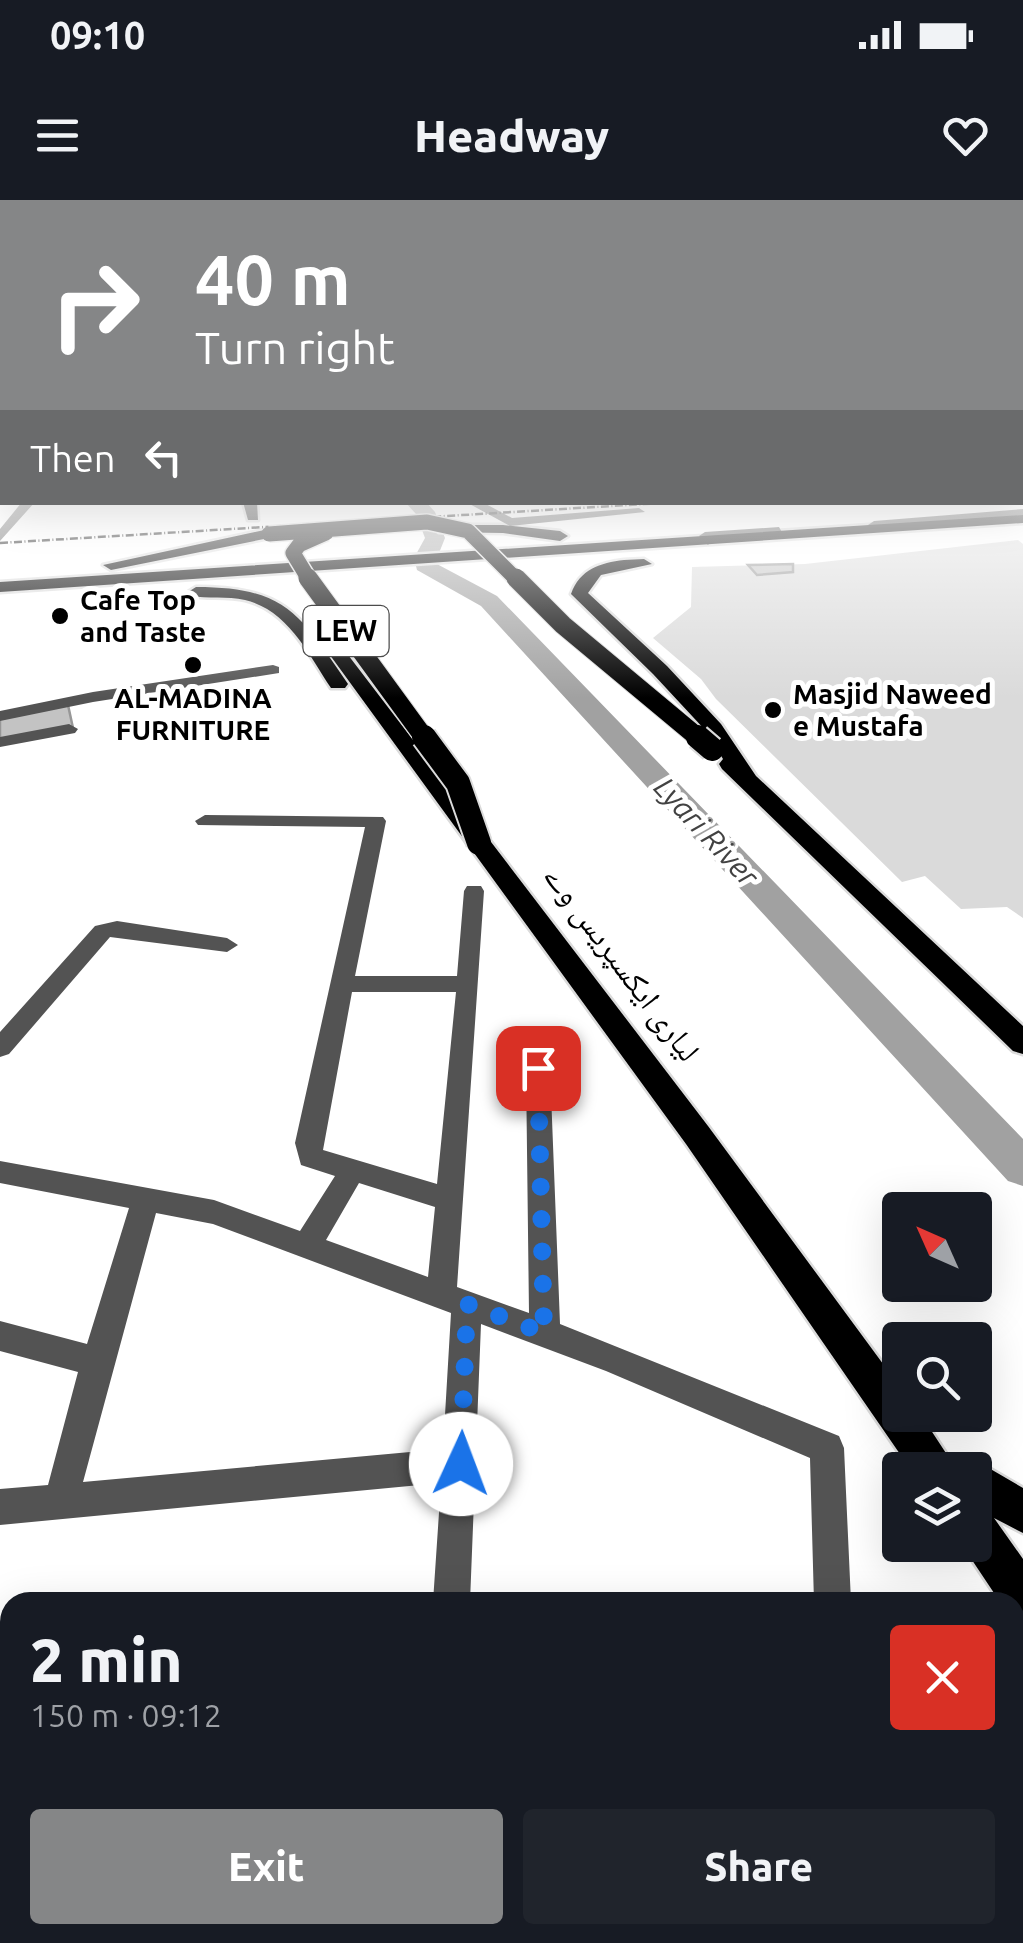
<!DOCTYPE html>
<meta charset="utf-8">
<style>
:root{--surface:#171b24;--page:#20242c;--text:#f1f3f6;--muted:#9ea1a6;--accent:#858687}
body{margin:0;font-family:Ubuntu,"Noto Naskh Arabic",sans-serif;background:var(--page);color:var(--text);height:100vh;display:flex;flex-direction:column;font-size:38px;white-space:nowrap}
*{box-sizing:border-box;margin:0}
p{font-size:32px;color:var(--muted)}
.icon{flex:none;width:55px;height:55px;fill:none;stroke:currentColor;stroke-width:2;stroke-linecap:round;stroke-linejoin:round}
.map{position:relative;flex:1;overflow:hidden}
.details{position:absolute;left:0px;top:1392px;width:1025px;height:352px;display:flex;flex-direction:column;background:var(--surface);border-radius:30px 30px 0 0;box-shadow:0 10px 40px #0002}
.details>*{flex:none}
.top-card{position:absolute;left:0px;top:0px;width:1025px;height:305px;box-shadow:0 10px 40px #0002;background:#858687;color:#fff;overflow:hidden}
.needle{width:65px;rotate:315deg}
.buttons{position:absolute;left:882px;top:992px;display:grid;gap:20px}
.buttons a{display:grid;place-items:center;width:110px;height:110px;border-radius:10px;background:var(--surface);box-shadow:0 10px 40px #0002;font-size:50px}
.pin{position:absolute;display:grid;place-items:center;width:85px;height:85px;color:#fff;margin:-42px;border-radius:20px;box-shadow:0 5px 15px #0006}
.me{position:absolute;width:110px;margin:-55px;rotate:2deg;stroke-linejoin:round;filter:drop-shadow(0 0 8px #0008)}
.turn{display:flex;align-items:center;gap:35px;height:210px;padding:0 30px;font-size:45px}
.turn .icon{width:130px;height:130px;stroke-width:2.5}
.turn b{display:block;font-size:70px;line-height:85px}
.then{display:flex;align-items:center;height:95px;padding:0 30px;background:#0003;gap:20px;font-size:38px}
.round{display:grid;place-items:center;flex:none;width:105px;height:105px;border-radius:10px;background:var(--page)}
.headline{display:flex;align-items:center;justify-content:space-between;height:170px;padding:0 30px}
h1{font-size:60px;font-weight:800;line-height:75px}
.cta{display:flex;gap:20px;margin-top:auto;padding:20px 30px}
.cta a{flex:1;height:115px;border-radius:10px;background:var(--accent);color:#fff;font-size:40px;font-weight:800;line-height:115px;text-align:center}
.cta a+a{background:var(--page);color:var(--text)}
.status{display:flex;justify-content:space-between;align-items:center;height:70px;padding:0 50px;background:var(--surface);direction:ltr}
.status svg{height:28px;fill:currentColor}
header{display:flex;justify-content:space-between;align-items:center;height:130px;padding:0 30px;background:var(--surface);font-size:45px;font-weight:800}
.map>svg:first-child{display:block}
.green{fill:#dadada}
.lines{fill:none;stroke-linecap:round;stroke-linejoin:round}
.river{fill:#a1a1a1;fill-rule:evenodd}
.building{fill:#c3c3c3;stroke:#979797;stroke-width:2.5}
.highway-casing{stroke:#dbdbdb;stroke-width:5}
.minor{fill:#535353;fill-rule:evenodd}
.highway{fill:#000;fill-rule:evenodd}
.rail{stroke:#000;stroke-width:2.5;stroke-dasharray:8 2.5 1 2.5;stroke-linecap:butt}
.highway-bridge-far2-casing{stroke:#dbdbdb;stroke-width:18;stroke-linecap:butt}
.highway-bridge-far1-casing{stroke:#dbdbdb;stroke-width:21;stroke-linecap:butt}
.highway-bridge-casing{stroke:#dbdbdb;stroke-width:28;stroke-linecap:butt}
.highway-bridge-far2{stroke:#000;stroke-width:15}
.highway-bridge-far1{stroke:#000;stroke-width:19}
.highway-bridge{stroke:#000;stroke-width:24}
.route{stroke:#1a73e8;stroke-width:18;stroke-dasharray:0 32.4}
.poi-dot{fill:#000;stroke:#fff;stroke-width:4}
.labels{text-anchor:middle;stroke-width:10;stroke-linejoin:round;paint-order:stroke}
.far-poi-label{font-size:28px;font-weight:bold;fill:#000;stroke:#fff;text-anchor:start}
.shield{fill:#fff;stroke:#4c4c4c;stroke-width:2.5}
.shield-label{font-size:30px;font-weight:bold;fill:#000}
.far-water-label{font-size:30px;font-style:italic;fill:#424242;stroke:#fff}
.street-label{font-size:32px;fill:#000;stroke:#fff}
</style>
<div class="status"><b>09:10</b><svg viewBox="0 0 49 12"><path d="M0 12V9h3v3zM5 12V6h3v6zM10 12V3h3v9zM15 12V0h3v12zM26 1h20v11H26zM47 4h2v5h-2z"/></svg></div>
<header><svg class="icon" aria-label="menu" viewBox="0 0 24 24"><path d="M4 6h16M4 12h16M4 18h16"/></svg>Headway<svg class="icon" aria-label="heart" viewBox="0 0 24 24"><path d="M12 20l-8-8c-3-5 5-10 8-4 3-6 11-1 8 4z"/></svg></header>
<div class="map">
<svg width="1023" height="1743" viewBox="0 0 1023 1743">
<rect width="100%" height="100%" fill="#fff"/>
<path class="green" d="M1018,340L1023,344V718L1007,707L961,709L925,676L902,682L716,499L701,479L653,438L691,407L692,367L805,364Z"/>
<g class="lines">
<path class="river" d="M405,302H426L435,312L445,338L435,363L497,396L1023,939V986L1008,981L481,406L417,370L414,358L425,338L416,314Z"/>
</g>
<path class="building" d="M793,364V372L757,375L748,365Z
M68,505L73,528L0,542V519Z"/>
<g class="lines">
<defs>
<path id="highway" d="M243,302H257L258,320H248Z
M1023,315V323L0,392V382Z
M444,325H503L560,331L568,336L560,341L503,333L439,332L437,329Z
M269,329L277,334L274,337L111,370L103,365Z
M624,360L644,359L652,364L601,375L588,393L667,466L721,524L756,576L1023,826V854L1013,851L722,569L719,564L723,559L706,531L653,474L571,394C580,369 600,363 624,360Z
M196,387C286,387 300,414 348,484L345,488H331C309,455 288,410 245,400C227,396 208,399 190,396L188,392Z
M336,446L342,447L708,926L900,1187V1215H921L957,1270H911L686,944L327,451Z
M975,1260L1023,1288V1333L994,1318L1023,1359V1419L1015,1416V1402H1000L962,1345H975V1270H959Z"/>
</defs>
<use href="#highway" class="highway-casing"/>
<path class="minor" d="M0,256H2V262H0Z
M22,302H35L0,341V329Z
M466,302H482L512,318L639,308L645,312L510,326Z
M1023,309V317L874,329L868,325L874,321Z
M779,327L783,334L713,339L708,345L699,336L705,332Z
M273,465L279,467V473L93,502L0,521V511L93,492Z
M69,524L78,529L75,533L0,547V537Z
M205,615L383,617L386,621L355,776H457L464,691L467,686H481L484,691L457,1087L529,1113L526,868L529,861H547L550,868L560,1124L839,1236L844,1248L851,1402H814L810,1258L606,1171L481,1124L470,1402H433L441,1283L0,1325V1289L48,1285L78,1172L0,1151V1121L87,1144L129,1008L0,983V961L214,1000L300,1031L335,976L301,965L295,943L365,627L198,625L195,621ZM352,792H456L437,984L323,950ZM359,983L435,1007L428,1077L326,1040ZM156,1013L213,1024L451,1113L443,1249L83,1282Z
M117,721L227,738L238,745L227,752L110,737L9,854L0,857V832L95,726Z
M10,1502V1542L0,1543V1503Z
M1015,1679L1023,1682V1737L1015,1734Z
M376,1735H422L420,1743H374Z
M822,1735H868V1743H822Z
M924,1735H998L1002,1743H928Z"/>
<use href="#highway" class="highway"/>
<path class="rail" d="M0,343L678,302"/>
<defs>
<path id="highway-bridge-far2" d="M269,334L427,322L468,331L518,381
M310,381L293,353L299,345L326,333"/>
<path id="highway-bridge-far1" d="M308,378L426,540
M516,378L563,425L701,540"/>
<path id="highway-bridge" d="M424,537L458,583L479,643
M698,537L712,549"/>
</defs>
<use href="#highway-bridge-far2" class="highway-bridge-far2-casing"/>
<use href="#highway-bridge-far1" class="highway-bridge-far1-casing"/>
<use href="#highway-bridge" class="highway-bridge-casing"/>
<use href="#highway-bridge-far2" class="highway-bridge-far2"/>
<use href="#highway-bridge-far1" class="highway-bridge-far1"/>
<use href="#highway-bridge" class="highway-bridge"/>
</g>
<linearGradient id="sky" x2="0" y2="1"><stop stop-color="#8baccc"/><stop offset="0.51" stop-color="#fff"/><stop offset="1" stop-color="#fff" stop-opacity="0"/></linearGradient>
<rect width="1023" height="498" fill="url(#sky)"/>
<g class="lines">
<path class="route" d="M461,1264L467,1104L544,1133L538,868"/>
</g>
<g class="poi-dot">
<circle cx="60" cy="416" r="10"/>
<circle cx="193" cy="465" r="10"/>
<circle cx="773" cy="510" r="10"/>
</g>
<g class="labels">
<g class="far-poi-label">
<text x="80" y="410">Cafe Top<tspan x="80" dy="32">and Taste</tspan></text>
<text x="793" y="504">Masjid Naweed<tspan x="793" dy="32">e Mustafa</tspan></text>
<text x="193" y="508" text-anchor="middle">AL-MADINA<tspan x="193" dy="32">FURNITURE</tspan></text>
</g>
<rect class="shield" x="303.5" y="406" width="85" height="50" rx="8"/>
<g class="shield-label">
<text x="346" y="441">LEW</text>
</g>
<g class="far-water-label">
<text transform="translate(706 632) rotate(47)" y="10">Lyari River</text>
</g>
<g class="street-label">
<text transform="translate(622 763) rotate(53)" y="11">لیاری ایکسپریس وے</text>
</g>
</g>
</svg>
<div class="buttons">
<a><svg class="needle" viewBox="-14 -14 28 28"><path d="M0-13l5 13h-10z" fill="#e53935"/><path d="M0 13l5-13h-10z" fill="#9ea1a6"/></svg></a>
<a><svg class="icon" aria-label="search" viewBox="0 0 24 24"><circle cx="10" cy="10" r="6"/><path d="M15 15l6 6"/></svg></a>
<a><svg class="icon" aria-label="layers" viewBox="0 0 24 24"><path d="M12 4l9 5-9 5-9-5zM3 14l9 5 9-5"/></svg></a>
</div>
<div class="pin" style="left:538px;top:868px;background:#d93025"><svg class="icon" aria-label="arrive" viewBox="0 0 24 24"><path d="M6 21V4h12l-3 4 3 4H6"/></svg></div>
<svg class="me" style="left:461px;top:1264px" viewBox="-20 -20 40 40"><circle r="19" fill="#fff"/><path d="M0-13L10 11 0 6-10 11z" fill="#1a73e8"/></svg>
<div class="top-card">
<div class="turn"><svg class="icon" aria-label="right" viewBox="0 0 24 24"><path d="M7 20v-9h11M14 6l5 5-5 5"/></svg><div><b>40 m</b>Turn right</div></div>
<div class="then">Then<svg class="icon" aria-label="left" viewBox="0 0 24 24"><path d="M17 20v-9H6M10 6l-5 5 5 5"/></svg></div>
</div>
<section class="details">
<div class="headline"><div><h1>2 min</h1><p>150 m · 09:12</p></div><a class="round" style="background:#d93025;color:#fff"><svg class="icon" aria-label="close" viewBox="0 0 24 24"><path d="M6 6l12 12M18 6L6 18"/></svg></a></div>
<div class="cta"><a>Exit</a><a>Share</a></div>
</section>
</div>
